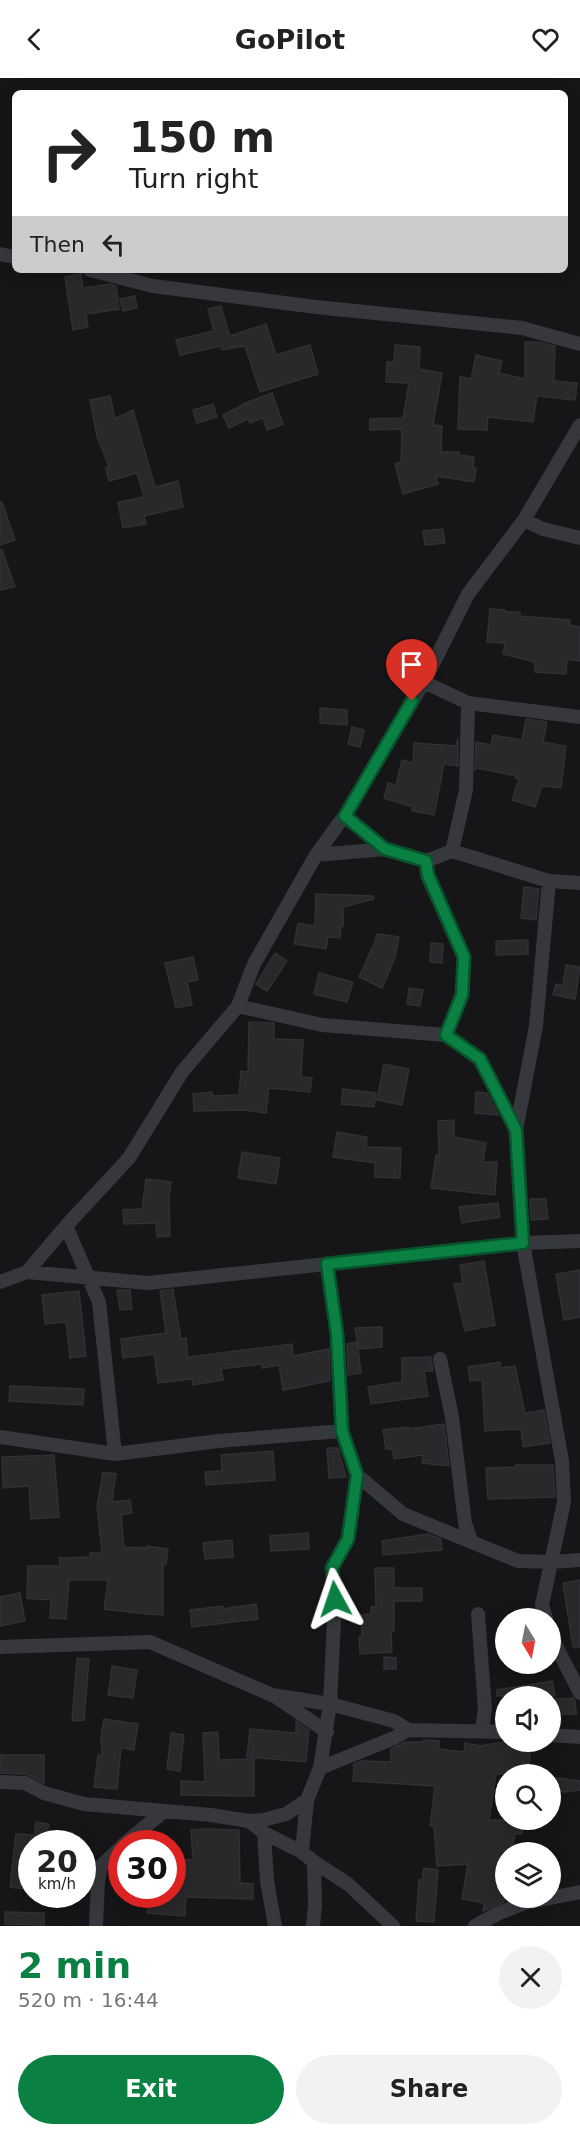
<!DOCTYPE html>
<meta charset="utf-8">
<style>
:root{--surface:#fff;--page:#f2f2f2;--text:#222;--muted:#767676;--accent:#0b8043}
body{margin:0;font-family:"DejaVu Sans",sans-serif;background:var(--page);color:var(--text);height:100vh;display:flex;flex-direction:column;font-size:22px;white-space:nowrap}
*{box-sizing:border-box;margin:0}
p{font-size:20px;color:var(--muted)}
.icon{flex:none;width:33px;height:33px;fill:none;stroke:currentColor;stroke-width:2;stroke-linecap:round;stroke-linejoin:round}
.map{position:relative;height:1848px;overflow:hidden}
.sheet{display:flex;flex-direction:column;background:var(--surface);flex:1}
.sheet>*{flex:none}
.top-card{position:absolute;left:12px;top:12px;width:556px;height:183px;border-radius:9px;box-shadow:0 3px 15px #0003;background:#fff;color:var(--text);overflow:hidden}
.needle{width:39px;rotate:170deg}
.tools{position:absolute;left:495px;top:1530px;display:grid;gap:12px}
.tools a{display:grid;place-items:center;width:66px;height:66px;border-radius:50%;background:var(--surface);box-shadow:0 3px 15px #0003;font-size:30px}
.speed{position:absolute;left:18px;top:1752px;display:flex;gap:12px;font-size:30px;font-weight:700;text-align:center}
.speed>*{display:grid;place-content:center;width:78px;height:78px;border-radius:50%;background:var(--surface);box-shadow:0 3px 15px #0003;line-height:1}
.speed small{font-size:15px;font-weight:400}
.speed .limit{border:9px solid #d22;background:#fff;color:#111}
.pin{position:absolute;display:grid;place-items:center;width:51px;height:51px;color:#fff;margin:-62px -26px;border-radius:50% 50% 50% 0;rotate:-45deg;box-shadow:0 0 6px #0007}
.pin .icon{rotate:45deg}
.me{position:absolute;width:66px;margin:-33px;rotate:355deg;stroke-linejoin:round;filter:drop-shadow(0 0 4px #0008)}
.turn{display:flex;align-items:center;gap:21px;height:126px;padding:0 18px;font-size:27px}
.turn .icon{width:78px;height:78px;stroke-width:2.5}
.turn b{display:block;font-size:42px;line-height:51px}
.then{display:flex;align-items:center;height:57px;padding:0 18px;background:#0003;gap:12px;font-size:22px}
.round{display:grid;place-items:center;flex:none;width:63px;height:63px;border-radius:32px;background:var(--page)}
.head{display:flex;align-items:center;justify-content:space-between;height:102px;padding:0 18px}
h1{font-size:36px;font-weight:700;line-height:45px;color:var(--accent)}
.primary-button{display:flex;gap:12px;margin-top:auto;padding:12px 18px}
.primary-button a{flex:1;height:69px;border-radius:36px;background:var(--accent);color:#fff;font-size:24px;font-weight:700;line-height:69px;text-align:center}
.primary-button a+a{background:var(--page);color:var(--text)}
header{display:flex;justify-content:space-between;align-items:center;height:78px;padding:0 18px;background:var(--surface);font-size:27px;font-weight:700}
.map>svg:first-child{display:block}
.building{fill:#29292c;stroke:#303034;stroke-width:1.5}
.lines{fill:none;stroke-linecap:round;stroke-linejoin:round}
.street{stroke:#37383d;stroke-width:14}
.route-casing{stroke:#07532c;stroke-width:15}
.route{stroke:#0b8043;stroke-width:10}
</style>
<header><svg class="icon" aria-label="back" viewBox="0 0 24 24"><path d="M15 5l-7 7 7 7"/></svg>GoPilot<svg class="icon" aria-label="heart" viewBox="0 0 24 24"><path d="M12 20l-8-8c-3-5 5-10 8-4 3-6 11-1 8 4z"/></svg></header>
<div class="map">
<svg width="580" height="1848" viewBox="0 0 580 1848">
<rect width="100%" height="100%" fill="#161618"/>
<path class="building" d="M81,196L83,210L110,206L116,208L119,231L86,236L88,249L73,252L65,199Z
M135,218L137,230L123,233L120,221Z
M221,228L230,258L266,246L276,277L310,267L318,296L260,314L245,268L222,272L221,268L180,277L176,262L214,253L208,231Z
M525,264H539L555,268L554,303L577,305L575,322L537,318L533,344L488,339L487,352L458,351L460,299L471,301L476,277L502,283L499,295L525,301Z
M395,267L420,269L419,291L442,295L433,347L442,348L441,374H459V377L474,379L473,390H476L474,404L436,398L438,406L403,416L395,386L401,384L402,351L370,352V341L403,340L409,305L386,304L387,284H394Z
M272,315L283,346L267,352L263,340L250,345L248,341L229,350L223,337L243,327V326Z
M110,318L115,341L133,332L155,409L178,403L183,429L144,438L146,446L123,450L118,424L144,419L137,395L109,403L106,390L109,389L97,358L90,322Z
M213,326L217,339L197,345L193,332Z
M0,424H2L15,462L0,467Z
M443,451L445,465L425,467L423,453Z
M0,472H2L15,509L0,512Z
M490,531L505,532V534H520V538L570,542V547L580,549V583L567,581L566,596L535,594V584L503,576L505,565L487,564Z
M320,630L347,632V647L320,645Z
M526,641L547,644L543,664L566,668L561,710L542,708L535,729L512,722L519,701L515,700L516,698L477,690L475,692L476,664L491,667L493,657L522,662Z
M352,649L364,652L360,669L348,666Z
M458,661V688L444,686L434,737L412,733L413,729L384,720L388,705L396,707L402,682L413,685L414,665L456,668Z
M524,809L539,811L536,842L521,840Z
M316,816L373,818L374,821L343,829V848H341L340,860L328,859L326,871L294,866L298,845L315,848Z
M377,856L399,859L395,880L382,910L359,899L375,864Z
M528,862V876L496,877V863Z
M431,865L443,866L442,885L430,884Z
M275,875L287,883L267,913L256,906Z
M193,879L198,902L187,904L192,927L176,930L165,885Z
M566,887L580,889L575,921L553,917L556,906L563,907Z
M319,895L353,904L347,924L314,916Z
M409,910L423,912L420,928L407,926Z
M249,944L274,945V961L303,962L301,999L312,1000L310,1014L269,1010L266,1035L244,1032L194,1033L193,1016L212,1014V1018L239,1017L241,993L248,994Z
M384,986L409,991L402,1027L377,1022Z
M343,1011L376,1015L374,1029L341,1026Z
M476,1014L487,1015L498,1037L475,1035Z
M454,1042V1059L486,1065L483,1084H497L495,1117L431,1110L436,1077L439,1078L438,1043Z
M337,1054L367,1059L366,1069L401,1070L400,1100L375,1099V1085L333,1079Z
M242,1074L280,1080L276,1106L238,1100Z
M146,1101L171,1104L169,1121L170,1158L157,1159L156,1145L124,1146L123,1132L142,1131Z
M530,1121H546L548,1141L531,1142Z
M498,1125L500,1139L462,1145L459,1129Z
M484,1183L495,1247L465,1253L454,1206L463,1205L460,1187Z
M580,1192V1239L564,1242L556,1196Z
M173,1211L181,1261L186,1260L188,1279L292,1266L293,1278L329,1271L330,1303L283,1312L279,1287L262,1290V1286L221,1291L223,1302L193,1307L192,1301L158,1305L154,1276L123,1280L121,1261L166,1255L160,1213Z
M117,1212H130L132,1231L120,1232Z
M79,1213L86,1278L70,1280L66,1244L45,1246L42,1217Z
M382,1249V1269L359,1271L355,1250Z
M357,1264L361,1295L348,1297L347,1266Z
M431,1279L433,1293H424L428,1318L371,1326L368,1309L402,1304V1280Z
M500,1284L501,1290L515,1288L525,1335L544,1332L550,1365L523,1369L521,1351L485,1353L482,1302L470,1303L468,1289Z
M10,1308L84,1311L83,1327L9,1323Z
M444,1346L449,1388L422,1385L423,1377L394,1381L392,1371H386L383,1352L408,1349V1351Z
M327,1370H338L346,1399L329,1400Z
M273,1373L275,1402L206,1407L205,1394L222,1393L221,1377Z
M54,1377L59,1439L31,1441L29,1408L3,1410L2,1379Z
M516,1387H553L555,1419L488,1421L486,1390L516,1389Z
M103,1394L116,1396L112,1424L130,1422L132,1435L121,1437L124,1469L146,1470L147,1468L168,1471L166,1486H163V1537L147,1536L104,1531L108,1502H69L66,1541L50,1540L51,1522L27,1520L28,1488H60L59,1480L90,1479V1475H102L97,1428Z
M308,1455L309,1471L271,1473L270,1458Z
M428,1456L441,1461L442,1472L383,1477L382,1463Z
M232,1462L233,1479L205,1481L203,1465Z
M375,1490H394V1510H422V1523H394V1553L391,1554L392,1574L360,1576L359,1559H362L361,1537L371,1536V1529H376Z
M580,1502V1569H573L563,1505Z
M20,1515L25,1543L0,1548V1519Z
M256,1526L258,1541L192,1549L190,1532L223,1528V1531Z
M384,1579L396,1580V1591H384Z
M77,1580L89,1581L84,1642L72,1643Z
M112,1588L137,1592L133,1620L108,1617Z
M552,1603L555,1618H497V1612Z
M573,1620L575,1622L576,1636H557L556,1621Z
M104,1641L138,1646L134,1672L121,1670L117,1711L94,1709L98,1677L102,1678L101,1660Z
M296,1643L309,1652L306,1684L247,1679L250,1651L296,1655Z
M218,1654L219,1682L254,1681V1718L181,1717V1703L205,1704L203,1655Z
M171,1655L184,1657L180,1693L167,1691Z
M424,1662L439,1663V1671L464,1674L465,1665L480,1668L503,1664L531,1667L528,1696H496L489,1742H523L522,1756H515L511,1774H506L504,1824L483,1833L484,1825L462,1821L468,1786L437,1788L434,1749L430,1748L435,1708L353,1703L354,1686L362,1683L391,1684V1671L405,1664H423Z
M0,1677H44V1705L26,1696L0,1695Z
M550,1699L580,1703V1712L565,1714L550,1712Z
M36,1744L49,1746L47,1754H73V1766H33Z
M207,1751L239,1752L240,1805L253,1806V1821L186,1819L185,1838L147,1835L149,1818L172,1820V1783L193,1781L191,1752Z
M16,1756L32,1757V1775H29L23,1811L10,1809Z
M424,1790L438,1792L434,1844L416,1843L419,1802H422Z
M5,1834L44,1835V1847L5,1846Z"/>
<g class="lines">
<path class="street" d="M0,176L15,179
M90,192L153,208L316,229L522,250L580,266
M524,442L543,451L580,460
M424,604L468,625L580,639
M345,737L385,771L426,783L452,773L549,803L580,805
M452,773L466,712L468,625
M316,777L385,771
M238,928L322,947L446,957L462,917L464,879L427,797L426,783
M446,957L480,981L516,1052
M66,1148L99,1224L115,1376
M27,1194L66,1148L129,1080L182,994L238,928L254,886L316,777L345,737L424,604L468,516L524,442L580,347
M0,1204L27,1194L148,1205L523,1165L580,1163
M440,1281L452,1339L465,1445L471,1463
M0,1359L115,1376L218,1363L342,1353
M357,1397L403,1436L518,1483L553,1484L580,1482
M478,1536L485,1631L482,1652
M546,1540L542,1527L564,1424L562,1383L523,1165L516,1052L536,948L549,803
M550,1556L580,1615
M0,1569L150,1564L272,1617L330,1626L394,1643L408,1652
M276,1619L327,1654
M550,1657L580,1659
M320,1690L394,1660L408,1652L506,1654
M0,1704L25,1705L44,1715L84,1726L211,1737L249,1743L263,1742L286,1736L307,1722
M249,1743L264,1755L302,1774L314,1784L348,1806L393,1848
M264,1755L267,1803L275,1848
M124,1766L163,1734
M302,1774L307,1722L320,1690L330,1626L335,1521L332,1490L348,1460L357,1397L342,1353L337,1256L327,1186
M96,1848L98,1803L101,1788L122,1768
M313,1848L315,1827L314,1784
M475,1848L499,1835L525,1825L580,1814"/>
</g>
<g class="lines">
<defs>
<path id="route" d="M335,1521L332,1490L348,1461L357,1397L342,1353L337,1256L327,1186L523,1165L516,1052L480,981L446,957L462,917L464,879L428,797L426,783L385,771L345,738L412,623"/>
</defs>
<use href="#route" class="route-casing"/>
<use href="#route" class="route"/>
</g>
</svg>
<div class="tools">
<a><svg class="needle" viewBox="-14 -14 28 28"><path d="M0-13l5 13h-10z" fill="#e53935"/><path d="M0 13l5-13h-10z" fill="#767676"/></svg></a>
<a><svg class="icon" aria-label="sound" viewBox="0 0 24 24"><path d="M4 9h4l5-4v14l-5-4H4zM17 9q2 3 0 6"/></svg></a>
<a><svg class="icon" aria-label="search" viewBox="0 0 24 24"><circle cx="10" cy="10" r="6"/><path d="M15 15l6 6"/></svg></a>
<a><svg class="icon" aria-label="layers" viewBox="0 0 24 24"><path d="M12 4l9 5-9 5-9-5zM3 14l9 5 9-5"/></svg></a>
</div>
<div class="speed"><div>20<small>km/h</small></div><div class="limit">30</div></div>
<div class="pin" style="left:412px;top:623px;background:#d93025"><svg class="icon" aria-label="arrive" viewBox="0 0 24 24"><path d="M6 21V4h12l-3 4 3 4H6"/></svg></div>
<svg class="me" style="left:335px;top:1521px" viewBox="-20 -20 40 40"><path d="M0-17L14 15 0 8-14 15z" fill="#0b8043" stroke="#fff" stroke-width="4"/></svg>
<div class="top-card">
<div class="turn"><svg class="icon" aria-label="right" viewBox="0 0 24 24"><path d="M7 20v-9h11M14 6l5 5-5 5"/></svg><div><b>150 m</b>Turn right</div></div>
<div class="then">Then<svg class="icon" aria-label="left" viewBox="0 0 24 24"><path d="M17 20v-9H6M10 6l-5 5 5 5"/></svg></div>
</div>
</div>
<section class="sheet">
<div class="head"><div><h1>2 min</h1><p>520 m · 16:44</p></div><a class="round"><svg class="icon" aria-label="close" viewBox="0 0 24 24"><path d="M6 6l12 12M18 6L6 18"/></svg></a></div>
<div class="primary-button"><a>Exit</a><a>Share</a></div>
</section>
